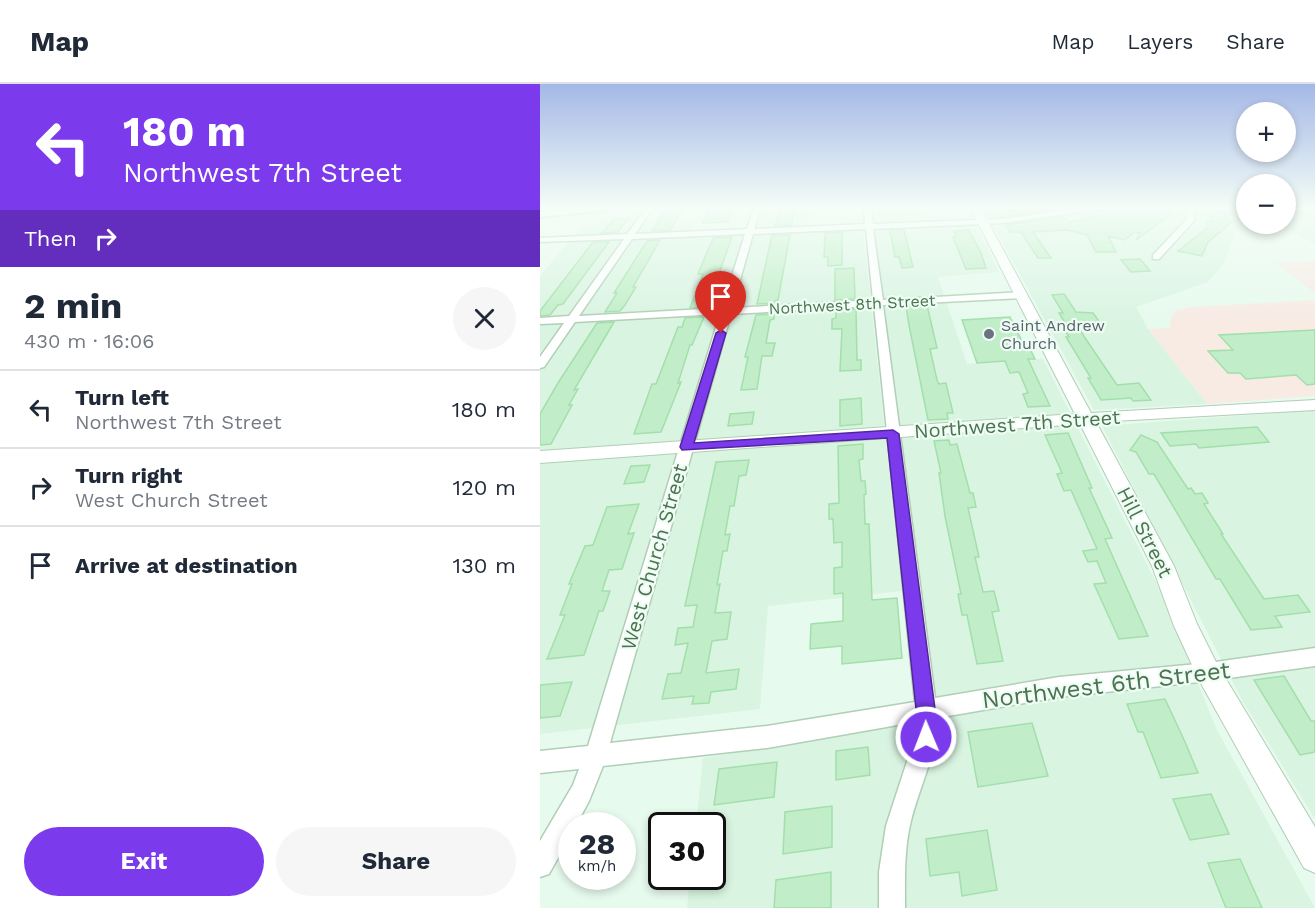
<!DOCTYPE html>
<meta charset="utf-8">
<style>
:root{--surface:#fff;--page:#f6f6f7;--text:#1f2937;--muted:#747a83;--line:#e0e1e3;--accent:#7c3aed}
body{margin:0;font-family:"Work Sans",sans-serif;background:var(--page);color:var(--text);height:100vh;display:flex;flex-direction:column;font-size:22px;white-space:nowrap}
*{box-sizing:border-box;margin:0}
p{font-size:20px;color:var(--muted)}
.icon{flex:none;width:33px;height:33px;fill:none;stroke:currentColor;stroke-width:2;stroke-linecap:round;stroke-linejoin:round}
.map{position:relative;flex:1;overflow:hidden}
.details{display:flex;flex-direction:column;background:var(--surface);width:540px}
.details>*{flex:none}
.guide{background:#7c3aed;color:#fff;overflow:hidden}
.buttons{position:absolute;left:696px;top:18px;display:grid;gap:12px}
.buttons a{display:grid;place-items:center;width:60px;height:60px;border-radius:50%;background:var(--surface);box-shadow:0 3px 9px #0003;font-size:30px}
.speed{position:absolute;left:18px;top:728px;display:flex;gap:12px;font-size:30px;font-weight:700;text-align:center}
.speed>*{display:grid;place-content:center;width:78px;height:78px;border-radius:50%;background:var(--surface);box-shadow:0 3px 9px #0003;line-height:1}
.speed small{font-size:15px;font-weight:400}
.speed .limit{border:3px solid #111;border-radius:9px;background:#fff;color:#111}
.pin{position:absolute;display:grid;place-items:center;width:51px;height:51px;color:#fff;margin:-62px -26px;border-radius:50% 50% 50% 0;rotate:-45deg;box-shadow:0 0 6px #0007}
.pin .icon{rotate:45deg}
.me{position:absolute;width:66px;margin:-33px;rotate:359deg;stroke-linejoin:round;filter:drop-shadow(0 0 4px #0008)}
.turn{display:flex;align-items:center;gap:21px;height:126px;padding:0 24px;font-size:27px}
.turn .icon{width:78px;height:78px;stroke-width:2.5}
.turn b{display:block;font-size:42px;line-height:51px}
.then{display:flex;align-items:center;height:57px;padding:0 24px;background:#0003;gap:12px;font-size:22px}
.round{display:grid;place-items:center;flex:none;width:63px;height:63px;border-radius:32px;background:var(--page)}
.summary{display:flex;align-items:center;justify-content:space-between;height:102px;padding:0 24px}
h1{font-size:36px;font-weight:700;line-height:45px}
.cta{display:flex;gap:12px;margin-top:auto;padding:12px 24px}
.cta a{flex:1;height:69px;border-radius:36px;background:var(--accent);color:#fff;font-size:24px;font-weight:700;line-height:69px;text-align:center}
.cta a+a{background:var(--page);color:var(--text)}
ul{padding:0;list-style:none}
li{display:flex;align-items:center;gap:18px;height:78px;padding:0 24px;border-top:2px solid var(--line)}
li div{flex:1}
li b{display:block;font-size:22px}
li em{font-style:normal}
header{display:flex;align-items:center;gap:36px;box-sizing:border-box;height:84px;padding:0 30px;background:var(--surface);border-bottom:2px solid var(--line)}
header strong{font-size:28px}
nav{display:flex;gap:33px;margin-inline-start:auto;font-size:21px}
main{display:flex;flex:1;min-height:0}
.map>svg:first-child{display:block}
.residential{fill:#d9f4e1}
.education{fill:#f7ebe4}
.building{fill:#c1eec8;stroke:#a3dfab;stroke-width:1.5}
.lines{fill:none;stroke-linecap:round;stroke-linejoin:round}
.minor-casing{stroke:#b1ceb6;stroke-width:3}
.tertiary-casing{stroke:#b1ceb6;stroke-width:2}
.secondary-casing{stroke:#acceb3;stroke-width:4}
.minor{fill:#fff;fill-rule:evenodd}
.tertiary{fill:#fff;fill-rule:evenodd}
.secondary{fill:#fff;fill-rule:evenodd}
.route{fill:#7c3aed;stroke:#51269a;stroke-width:1.5}
.worship-dot{fill:#6b7280;stroke:#edfdf3;stroke-width:2}
.labels{text-anchor:middle;stroke-width:4.5;stroke-linejoin:round;paint-order:stroke}
.far-street-label{font-size:16px;fill:#4e7251;stroke:#edfdf3}
.far-worship-label{font-size:16px;fill:#5b616d;stroke:#edfdf3;text-anchor:start}
.street-label{font-size:20px;fill:#4e7251;stroke:#edfdf3}
.near-street-label{font-size:24px;fill:#4e7251;stroke:#edfdf3}
</style>
<header>
<strong>Map</strong>
<nav><a>Map</a><a>Layers</a><a>Share</a></nav>
</header>
<main>
<section class="details">
<div class="guide">
<div class="turn"><svg class="icon" aria-label="left" viewBox="0 0 24 24"><path d="M17 20v-9H6M10 6l-5 5 5 5"/></svg><div><b>180 m</b>Northwest 7th Street</div></div>
<div class="then">Then<svg class="icon" aria-label="right" viewBox="0 0 24 24"><path d="M7 20v-9h11M14 6l5 5-5 5"/></svg></div>
</div>
<div class="summary"><div><h1>2 min</h1><p>430 m · 16:06</p></div><a class="round"><svg class="icon" aria-label="close" viewBox="0 0 24 24"><path d="M6 6l12 12M18 6L6 18"/></svg></a></div>
<ul>
<li><svg class="icon" aria-label="left" viewBox="0 0 24 24"><path d="M17 20v-9H6M10 6l-5 5 5 5"/></svg><div><b>Turn left</b><p>Northwest 7th Street</p></div><em>180 m</em></li>
<li><svg class="icon" aria-label="right" viewBox="0 0 24 24"><path d="M7 20v-9h11M14 6l5 5-5 5"/></svg><div><b>Turn right</b><p>West Church Street</p></div><em>120 m</em></li>
<li><svg class="icon" aria-label="arrive" viewBox="0 0 24 24"><path d="M6 21V4h12l-3 4 3 4H6"/></svg><div><b>Arrive at destination</b></div><em>130 m</em></li>
</ul>
<div class="cta"><a>Exit</a><a>Share</a></div>
</section>
<div class="map">
<svg width="775" height="824" viewBox="0 0 775 824">
<rect width="100%" height="100%" fill="#e7faee"/>
<path class="residential" d="M380,123L386,142L430,141L437,143L459,188L398,193L427,280L503,275L621,508L676,644L775,824H147L150,792H172V741H156L163,674L398,636L332,124Z
M443,123H706V140H746V123H775V160L740,141L703,140L697,145L682,182L668,198L596,223L608,245L667,320L554,326Z
M271,127L268,146L323,144L362,507L228,522L220,625L0,650V192L43,141H55L60,135L99,133L96,138L158,136L151,150L217,148L221,129Z
M775,326V735L702,616L562,342Z"/>
<path class="education" d="M775,177V209L735,179Z
M775,216V312L667,320L608,245L630,244L631,235L635,227L650,223Z"/>
<path class="building" d="M241,123H254L252,141L235,142Z
M489,123H511L514,126L461,133L458,126L491,124Z
M142,126L130,146L112,147L125,127Z
M192,127L188,138L163,139L168,128Z
M610,127L632,130L596,156L600,149L594,148L585,156L568,152L576,168H556L547,151L527,146L493,148L511,174H498L481,148H470L466,141L523,133L530,138L575,128H598L606,135Z
M668,129H683L691,139L668,158L662,172L638,167L668,143L666,137L673,138Z
M88,134L78,148L62,149L74,135Z
M350,146H364L373,183L362,184L359,173H355Z
M429,146L441,169L446,184L426,185L413,153H416L414,147Z
M302,148V181L288,182V173H284L285,149Z
M232,151H250L238,216L235,217V219L217,220Z
M192,153L167,223L150,224L163,190H158L171,159L174,154Z
M120,156L93,203H96L85,221L80,227L65,228L77,209H74L107,157Z
M53,158H69L23,220L18,221L10,231L0,232V227Z
M600,175L610,187L591,188L581,176Z
M314,184L315,215L295,216V185Z
M524,210L536,228L553,229L561,240L527,242L519,229H523L512,211Z
M387,221L397,264L390,265L397,296L399,300L406,299L413,329H407L408,335L388,336L369,241L366,222Z
M316,225L317,276H321V286L300,287L302,245H292V235L296,234V226Z
M234,230V235L230,236L226,259H235L232,272H222L217,305L201,306L208,273H205L216,231Z
M164,233L152,261H150L138,299L141,298L121,348L94,350L112,300H116L138,243H142L145,234Z
M470,233L486,265H490L495,275H488L510,322L488,323L483,310L488,309L479,288L470,289L465,277L437,279L422,236Z
M74,238L34,306L38,305L29,321H32L11,360L0,361V330L18,299L57,239Z
M537,242L577,301L599,299L611,316L593,317L591,314L561,316L548,294H551L526,253H529L523,243Z
M775,246V300L767,301L756,291L706,295L700,289H688L668,267L693,266L679,251Z
M321,314L322,340L300,342V316Z
M214,328L212,340L188,342L190,330Z
M717,343L729,358L659,364L656,360L630,362L621,349Z
M528,349L552,404H549L572,454L565,455L608,552L579,555L554,500L566,499L557,477L548,478L543,467L557,465L531,406L524,407L517,390L522,389L505,351Z
M601,351L617,358L648,405L651,404L655,410L662,409L668,419L664,420L683,450H681L724,515L758,511L770,528L735,532L742,543L711,546L680,495H676L614,390H609L596,368L590,366Z
M409,356L410,361L417,360L430,409H433L436,423L428,424L439,473H435L443,508L454,507L459,527L452,528L463,577L437,580L427,531H422L418,510H421L405,432L399,389H401L394,357Z
M323,360V375L319,376L321,397H325L326,410L324,411L325,440H329L332,516L357,514L362,574L302,580V562L270,565L271,540L303,537V509L294,510V484L302,483V458L294,459L293,435H289V420L299,419L298,362Z
M209,376L206,391L199,392L194,422H190L185,451L190,450L187,467H183L177,501L180,500L175,529L191,528L187,555L172,557L166,589L199,585L196,605L171,608L169,619L152,620L154,612L122,615L128,590L141,589L148,559L135,561L138,544L153,543L157,521L145,522L176,378Z
M110,381L104,398L84,400L91,382Z
M99,420L88,450L94,449L82,485L69,486L62,507H70L63,527H59L44,571L7,575L25,531H20L32,500H29L45,462L53,461L67,423Z
M744,592L771,637H775V668L760,671L714,596Z
M32,598L20,632L0,634V601Z
M625,615L645,658L658,689L621,694L603,648H598L587,620Z
M492,639L508,692L438,703L428,648Z
M328,663L330,691L296,696V667Z
M237,678L234,713L174,721L179,685Z
M671,710L689,750L650,756L633,715Z
M292,722V763L243,770L245,728Z
M447,746L457,806L422,812L419,788L390,792L386,755Z
M700,775L722,824H686L668,779Z
M291,788V824H234L236,796Z"/>
<g class="lines">
<defs>
<path id="minor" d="M107,123H114L95,150L207,145L214,123H221L214,145L325,140L324,123H331L333,140L463,135L548,123H565L562,125L463,139L333,145L343,216L481,208L486,211L481,214L343,221L395,614L519,593L668,579L775,564V582L668,597L519,613L397,634C397,671 378,705 370,741C364,768 365,797 365,824H339V788L346,742L375,653V638L227,664L63,682L49,717L36,741H32V749L9,790L0,793V757L33,701L39,685L0,689V667L48,662L180,230L35,238L4,283L0,284V273L24,239L0,240V234L29,232L84,155L0,158V154L87,150ZM326,145L333,216L192,224L213,150ZM205,150L182,224L39,232L92,155ZM334,222L375,618L227,642L70,659L191,230Z
M646,123H706V127L653,125L654,137L619,175H613V171L647,135Z
M746,123H774L775,127H746Z"/>
<path id="tertiary" d="M0,123H6L0,126Z
M430,123H440L551,329L775,316V326L556,338L634,482L657,540L677,580L775,743V789L764,784L659,596L634,542L612,482L540,340L0,379V367L535,330Z"/>
<path id="secondary" d="M38,123H73L68,126L0,133V127Z"/>
</defs>
<use href="#minor" class="minor-casing"/>
<use href="#tertiary" class="tertiary-casing"/>
<use href="#secondary" class="secondary-casing"/>
<use href="#minor" class="minor"/>
<use href="#tertiary" class="tertiary"/>
<use href="#secondary" class="secondary"/>
</g>
<linearGradient id="sky" x2="0" y2="1"><stop stop-color="#a4b8e6"/><stop offset="0.52" stop-color="#f4fdf7"/><stop offset="1" stop-color="#f4fdf7" stop-opacity="0"/></linearGradient>
<rect width="775" height="238" fill="url(#sky)"/>
<path class="route" d="M181,246L186,249L154,359L353,346L359,350L395,625L396,653L393,660L386,662L379,660L376,653V625L347,354L142,366L140,363L176,249Z"/>
<circle class="worship-dot" cx="449" cy="250" r="6"/>
<g class="labels">
<g class="far-street-label">
<text transform="translate(312 220) rotate(-3)" y="6">Northwest 8th Street</text>
</g>
<g class="far-worship-label">
<text x="461" y="247">Saint Andrew<tspan x="461" dy="18">Church</tspan></text>
</g>
<g class="street-label">
<text transform="translate(477 340) rotate(-4)" y="7">Northwest 7th Street</text>
<text transform="translate(605 448) rotate(63)" y="7">Hill Street</text>
<text transform="translate(114 473) rotate(-74)" y="7">West Church Street</text>
</g>
<g class="near-street-label">
<text transform="translate(566 601) rotate(-7)" y="8">Northwest 6th Street</text>
</g>
</g>
</svg>
<div class="buttons">
<a>+</a>
<a>−</a>
</div>
<div class="speed"><div>28<small>km/h</small></div><div class="limit">30</div></div>
<div class="pin" style="left:181px;top:249px;background:#d93025"><svg class="icon" aria-label="arrive" viewBox="0 0 24 24"><path d="M6 21V4h12l-3 4 3 4H6"/></svg></div>
<svg class="me" style="left:386px;top:653px" viewBox="-20 -20 40 40"><circle r="17" fill="#7c3aed" stroke="#fff" stroke-width="3"/><path d="M0-11L8 9 0 5-8 9z" fill="#fff"/></svg>
</div>
</main>
